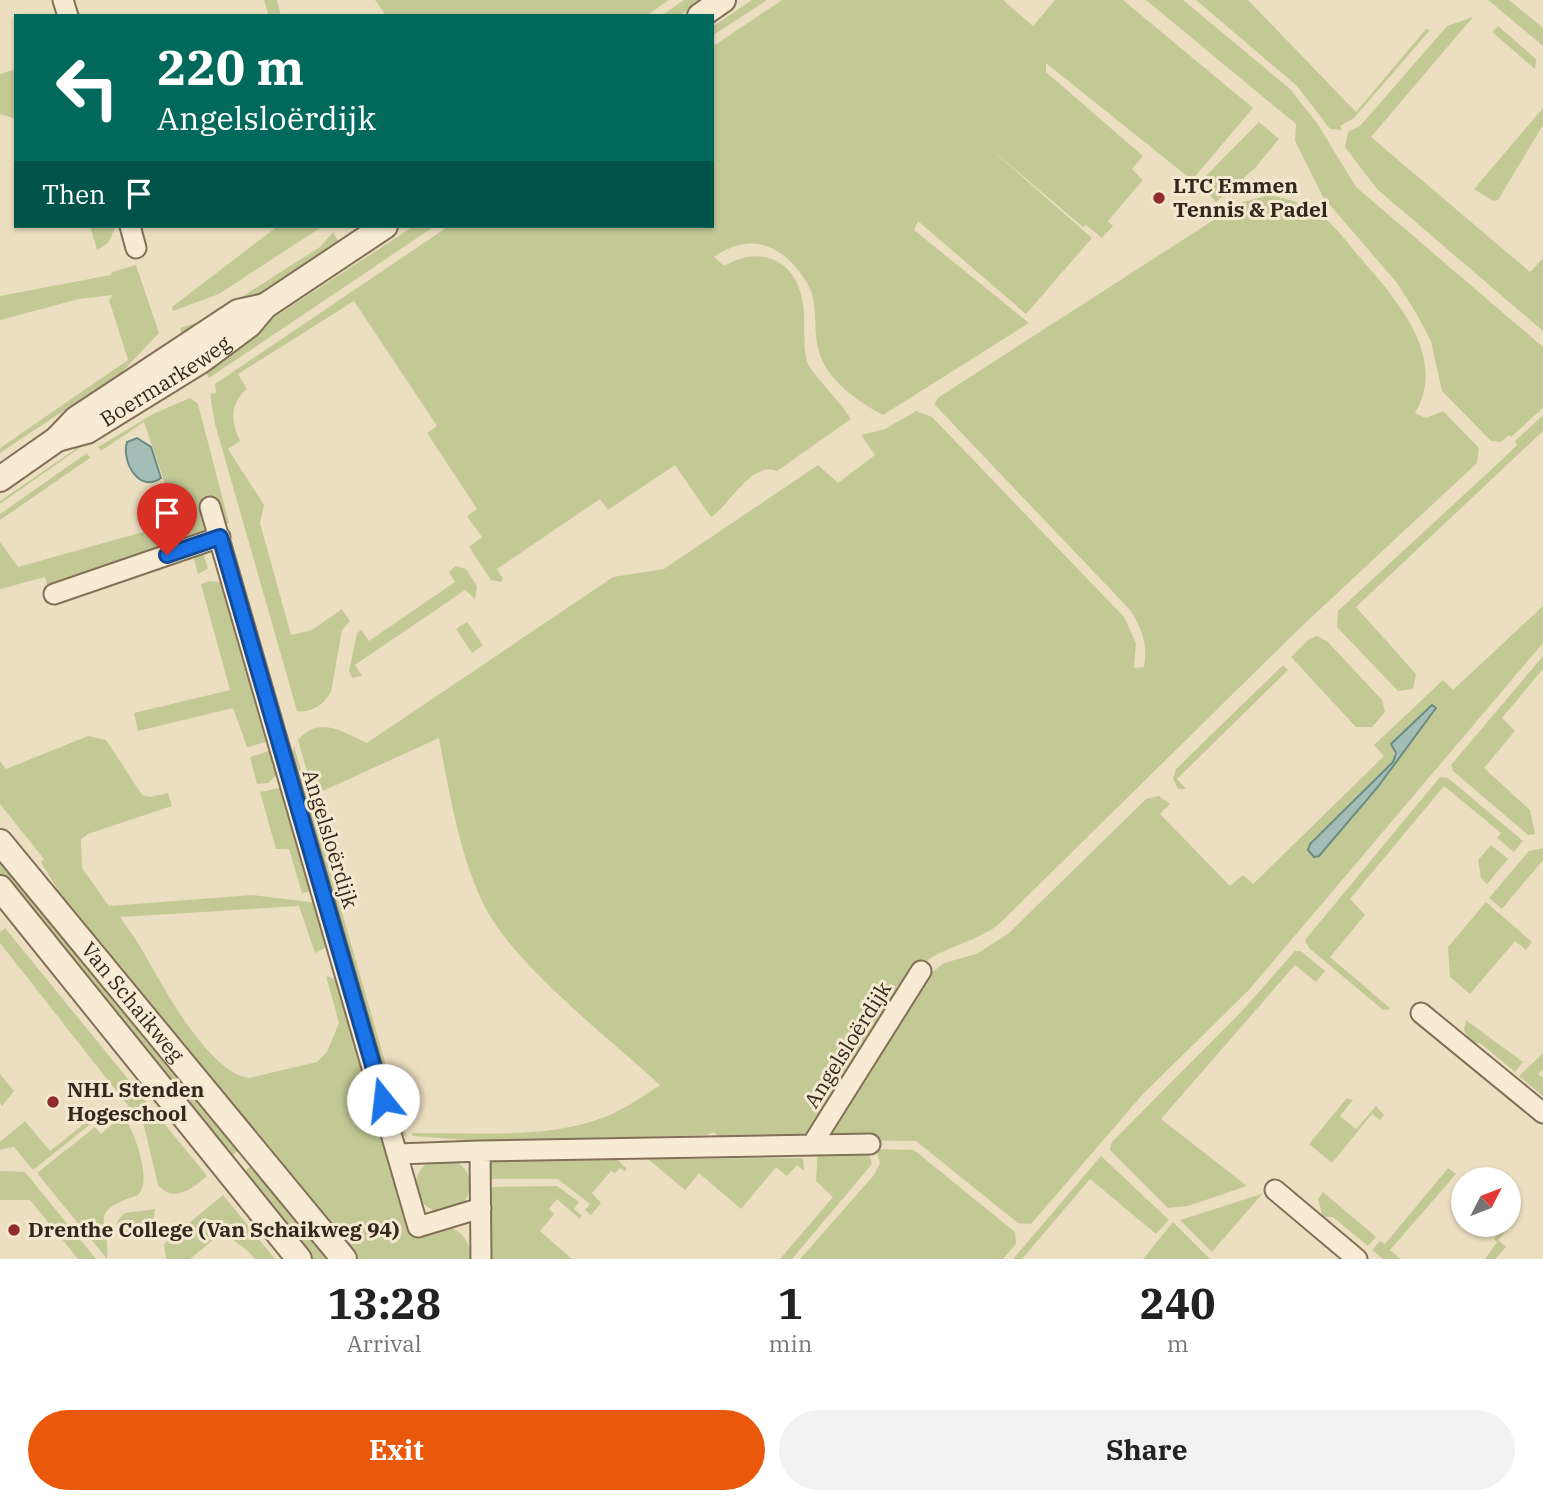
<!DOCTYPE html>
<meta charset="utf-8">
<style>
:root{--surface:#fff;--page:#f2f2f2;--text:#222;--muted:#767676;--accent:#ea580c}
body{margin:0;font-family:"IBM Plex Serif",serif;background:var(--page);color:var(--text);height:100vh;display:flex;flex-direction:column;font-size:26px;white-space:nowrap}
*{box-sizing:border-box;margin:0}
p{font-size:23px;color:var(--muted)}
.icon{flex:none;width:38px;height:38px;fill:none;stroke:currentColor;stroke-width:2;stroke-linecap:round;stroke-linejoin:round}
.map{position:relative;height:1259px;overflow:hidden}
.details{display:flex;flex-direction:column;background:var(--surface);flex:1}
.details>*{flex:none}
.hud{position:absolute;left:14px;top:14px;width:700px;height:214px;border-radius:0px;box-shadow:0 2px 5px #0004;background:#00695c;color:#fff;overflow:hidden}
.needle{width:46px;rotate:48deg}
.controls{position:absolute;left:1451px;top:1167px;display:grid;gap:14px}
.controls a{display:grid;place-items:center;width:70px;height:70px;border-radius:50%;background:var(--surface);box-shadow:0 2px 5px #0004;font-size:35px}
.pin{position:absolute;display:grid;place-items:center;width:60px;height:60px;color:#fff;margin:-72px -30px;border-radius:50% 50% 50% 0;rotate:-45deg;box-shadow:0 0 7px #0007}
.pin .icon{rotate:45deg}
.me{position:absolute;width:77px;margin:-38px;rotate:344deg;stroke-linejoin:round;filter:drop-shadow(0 0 5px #0008)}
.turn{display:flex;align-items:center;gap:24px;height:147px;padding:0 28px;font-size:32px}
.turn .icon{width:91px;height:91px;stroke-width:2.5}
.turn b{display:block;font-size:49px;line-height:60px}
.then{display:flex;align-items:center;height:66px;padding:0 28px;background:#0003;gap:14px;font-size:26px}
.eta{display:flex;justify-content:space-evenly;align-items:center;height:119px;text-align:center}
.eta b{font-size:42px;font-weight:700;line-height:49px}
.cta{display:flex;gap:14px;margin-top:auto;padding:14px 28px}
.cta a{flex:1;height:80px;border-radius:42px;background:var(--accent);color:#fff;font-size:28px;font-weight:700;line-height:80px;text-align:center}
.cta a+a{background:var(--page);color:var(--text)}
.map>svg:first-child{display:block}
.green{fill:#c3c995;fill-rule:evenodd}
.water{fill:#a3beb6;stroke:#6b8b83;stroke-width:2}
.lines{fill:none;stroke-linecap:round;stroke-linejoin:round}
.minor-casing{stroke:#847059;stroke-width:23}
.tertiary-casing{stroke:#847059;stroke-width:28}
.minor{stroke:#f7ecd3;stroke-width:19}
.tertiary{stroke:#f7ecd3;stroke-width:24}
.route-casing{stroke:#114b97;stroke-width:18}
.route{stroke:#1a73e8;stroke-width:12}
.poi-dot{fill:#912c2d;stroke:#f4e9d0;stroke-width:2.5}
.labels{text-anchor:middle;stroke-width:6;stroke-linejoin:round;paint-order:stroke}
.poi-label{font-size:21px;font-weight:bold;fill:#34281d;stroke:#f4e9d0;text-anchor:start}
.street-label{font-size:21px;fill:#34281d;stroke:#f4e9d0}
</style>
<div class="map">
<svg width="1543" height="1259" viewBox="0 0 1543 1259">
<rect width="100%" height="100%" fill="#ecdfc1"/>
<path class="green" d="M264,0H277L281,16H269Z
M375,0H669L646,16H386Z
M684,0H702L679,16H661Z
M752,0H767L712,36V27Z
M782,0H1003L1033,26L1055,0H1123L1253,108L1192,180L1046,63V72L1143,156L1132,169L1143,180L1108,221L1113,226L1102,238L1086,225L1083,227L985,144L1092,238L1026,314L918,221L914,230L1029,323L883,415C862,404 833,384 823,362C813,342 817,320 813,298C811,288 804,278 798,270C774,240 745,235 714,257L724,266C758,246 794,257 802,299C807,320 801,344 808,364C812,374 842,403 851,419L777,471C751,461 730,505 711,517L675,465L608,510L600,499L497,569L503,579L501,582L491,580L469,547L482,537L467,516L477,509L427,433L437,426L354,301L238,374L247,389C229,404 231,422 240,441L228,449L264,505L260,523L291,635L312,630L342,609L350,621L342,630L331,692C323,705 312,713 297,711L215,424L210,394L216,393L215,384L449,226H712V47Z
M1146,0H1183L1290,89L1317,123L1356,187L1543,347V408L1511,437L1509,435L1501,442L1491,441L1442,391L1431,341L1416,313L1397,283L1323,197L1295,141L1296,124Z
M1196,0H1248L1356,112L1426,29L1430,30L1354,118L1340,126L1342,130L1330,129L1297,86Z
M1488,0H1509L1543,28V46Z
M1473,17L1371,137L1530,272L1543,258V331L1377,189L1345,147L1348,132L1361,125L1447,26Z
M1498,26L1536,59L1535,69L1492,32Z
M16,69V119L0,114V74Z
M1543,108V125L1498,200L1493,201L1474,189Z
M1259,122L1279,139L1255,168L1216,202L1199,183Z
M1269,195C1286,198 1304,203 1319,214C1336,226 1349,245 1363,261C1397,300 1448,358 1415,413L1426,418L1443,411L1479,448L1477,463L1303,625L998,925C972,944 940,947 916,969L807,1134L801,1137L723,1141L714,1132L707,1135L490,1142L413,1136L411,1133C476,1132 554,1141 614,1113C630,1105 645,1095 660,1085C609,1038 516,967 485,907C460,858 449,792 439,738L314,795L298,740C319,715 343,732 367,743L613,577L664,569L818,465L838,483L875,455L861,435L885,429L916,411L932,417L1124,617L1136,643L1134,668L1144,667C1148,646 1142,629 1131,611L934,404L939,397L1240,203Z
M90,226H116L108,243L97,250Z
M278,226H323L219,294L173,311L172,307Z
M414,226H435L209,378L204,369L270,320Z
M333,232L339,242L212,323L183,337L180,328L205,320L320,247Z
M136,265L159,333L122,372L0,453V448L128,360L109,300L113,295L79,299L0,320V296L111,275L112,272Z
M190,398L198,404L229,523L223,525L216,499L198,504L206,535L49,592L45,577L0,589V542L18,567L175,523L177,519L144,422L101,451L98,447L155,413Z
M1543,415V431L1356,607L1416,674L1413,689L1398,691L1337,627L1338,611L1507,455L1517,445L1515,441Z
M80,446L81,447L0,504V501Z
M87,453L90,458L0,520V514Z
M202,549L208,569L198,574L192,552Z
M456,566L466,569L477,586L475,599L465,590L355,665L362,676L352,678L349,671L357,633L361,630L369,641L455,582L449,572Z
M209,581L220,582L266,742L247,747L233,708L138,731L134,713L230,690L201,584Z
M1543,606V643L1248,991L1143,1094L1031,1224L1018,1223L916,1141L830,1140L827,1137L926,977L944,963L976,954L1008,934L1146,799L1159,796L1170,804L1160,814L1230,886L1243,875L1253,884L1384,756L1374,745L1443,680L1453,690ZM1433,706L1435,709L1377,788L1319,856L1395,760L1392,744Z
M467,622L483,645L472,653L456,629Z
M1317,636L1327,641L1382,700L1385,712L1372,727H1356L1291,657L1309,639Z
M1543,656V669L1502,718L1515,731L1484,768L1530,810L1535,834L1528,835L1453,771L1451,765Z
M1283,665L1288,670L1177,779L1186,789H1178L1173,778L1176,769Z
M88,736L106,740L142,795L150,797L168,793L172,806L88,834L81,839L82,868L109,906L252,895L319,903L329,946L315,953L299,906L120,917C125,926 133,934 138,943C159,978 206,1072 249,1078L317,1062L327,1052L339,1023L326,976L341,981L408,1213C437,1224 470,1223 471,1259H354L65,902L41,862L44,859L0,804V761L6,769Z
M294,746L407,1138L400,1130L292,761Z
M269,751L276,776L268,783L257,784L250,757Z
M1440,777L1448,778L1523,841L1514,852L1497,838L1501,833L1444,786L1350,899L1365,915L1330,957L1391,1009L1383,1010L1309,948L1305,940Z
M280,788L315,891L302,893L289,849H276L260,792Z
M1491,845L1508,859L1487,884L1481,878L1478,860Z
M1543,848V860L1502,909L1489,898L1529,851Z
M0,850L239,1150L233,1155L227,1154L0,875Z
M1486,902L1532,942L1526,950L1515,941L1470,994L1450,977L1448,947Z
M5,928L207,1176C193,1188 174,1204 158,1185L144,1126L0,943V932Z
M1295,951H1301L1325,971L1316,982L1295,965L1161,1119L1247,1186L1188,1206L1168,1208L1110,1150L1111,1143L1242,1011Z
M1466,1020L1523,1062L1515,1072L1480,1043H1471L1464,1030Z
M1543,1053V1069L1538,1074L1543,1078V1096L1519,1076Z
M0,1074L14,1091L2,1106L0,1103Z
M1347,1098L1353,1100L1340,1116L1356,1129L1376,1106L1384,1115L1380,1120L1372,1114L1332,1163L1309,1144Z
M123,1115C134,1130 153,1181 138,1195C84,1213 111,1221 107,1259L37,1173L95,1127L101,1134Z
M89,1120L92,1123L33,1170L14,1147L0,1150V1142L25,1121L50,1151Z
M818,1149H867L872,1164L792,1259H780L833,1197L816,1181Z
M876,1149L914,1150L1015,1232L1016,1244L1003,1259H800L874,1175L880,1163Z
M614,1156L626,1168V1172L620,1168L615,1173L611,1171L592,1193L601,1203L591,1215L585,1210L590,1204L558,1179H489V1158Z
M1101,1156L1169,1220L1156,1234L1090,1179L1022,1259H1013Z
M803,1158L804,1171L797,1165L787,1176L776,1167L741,1209L699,1173L685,1190L648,1159Z
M416 1185a27 27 0 1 1 54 0a27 27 0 1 1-54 0Z
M252,1165L334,1259H312L245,1176V1171Z
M1448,1168L1456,1174L1390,1250L1401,1259H1383L1372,1250L1380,1241L1385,1244Z
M0,1171L25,1172L96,1259H78L30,1200H0Z
M557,1186L579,1202L574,1209L582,1216L580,1219L557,1199L549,1209L554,1214L540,1231L572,1259H489V1187Z
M1323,1192L1376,1237L1368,1246L1333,1217H1323L1318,1199Z
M1263,1193L1212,1252L1180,1220L1252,1197Z
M223,1195L275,1259H255C245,1246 234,1243 224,1231L190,1259H166L164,1244Z
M155,1209L153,1223C144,1231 127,1237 117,1229L118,1220L125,1213Z
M1511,1220L1513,1222L1498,1240L1506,1247L1495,1259H1485L1497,1242L1494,1239Z
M1173,1222L1210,1259H1143Z"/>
<path class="water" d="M137,438L151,447L161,478C139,494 121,461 127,442Z
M1432,705L1436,708L1377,788L1319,856L1314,857L1308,850L1310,844L1393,762L1396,753L1391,744Z"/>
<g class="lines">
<defs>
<path id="minor" d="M63,0L68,16
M130,226L136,248
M210,507L418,1227L481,1208
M54,594L220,537
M1421,1013L1543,1113
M813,1143L921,971
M480,1151L870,1144
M398,1154L480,1151L481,1259
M1275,1190L1357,1259"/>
<g id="tertiary">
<path d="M700,16L723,0"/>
<path id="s1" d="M57,439L87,431L202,360L249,325L265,306L385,226"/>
<path d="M0,479L57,439L76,419L238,312L265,306"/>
<path id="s2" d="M0,842L344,1259"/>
<path d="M0,888L299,1259"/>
</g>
</defs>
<use href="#minor" class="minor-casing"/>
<use href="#tertiary" class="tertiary-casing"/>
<use href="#minor" class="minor"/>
<use href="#tertiary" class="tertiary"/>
</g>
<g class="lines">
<defs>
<path id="route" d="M167,555L220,537L383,1100"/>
</defs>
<use href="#route" class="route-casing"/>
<use href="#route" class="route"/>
</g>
<g class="poi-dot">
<circle cx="1159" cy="198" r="7"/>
<circle cx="53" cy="1102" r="7"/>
<circle cx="14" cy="1230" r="7"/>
</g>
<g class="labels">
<g class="poi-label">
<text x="1173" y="193">LTC Emmen<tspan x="1173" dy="24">Tennis &amp; Padel</tspan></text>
<text x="67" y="1097">NHL Stenden<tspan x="67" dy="24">Hogeschool</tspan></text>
<text x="28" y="1237">Drenthe College (Van Schaikweg 94)</text>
</g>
<g class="street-label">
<text dy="7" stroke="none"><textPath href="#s1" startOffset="124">Boermarkeweg</textPath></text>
<text transform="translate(330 839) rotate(73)" y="7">Angelsloërdijk</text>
<text dy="7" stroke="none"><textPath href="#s2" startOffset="208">Van Schaikweg</textPath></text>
<text transform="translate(848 1045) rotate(-58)" y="7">Angelsloërdijk</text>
</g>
</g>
</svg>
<div class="controls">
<a><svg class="needle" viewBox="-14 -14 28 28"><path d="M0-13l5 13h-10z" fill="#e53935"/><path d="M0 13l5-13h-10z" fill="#767676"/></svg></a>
</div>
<div class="pin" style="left:167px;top:555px;background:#d93025"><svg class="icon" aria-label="arrive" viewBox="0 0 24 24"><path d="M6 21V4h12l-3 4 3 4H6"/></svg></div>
<svg class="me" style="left:383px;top:1100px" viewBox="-20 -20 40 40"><circle r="19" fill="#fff"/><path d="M0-13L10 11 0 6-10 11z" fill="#1a73e8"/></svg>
<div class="hud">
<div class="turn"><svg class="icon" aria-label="left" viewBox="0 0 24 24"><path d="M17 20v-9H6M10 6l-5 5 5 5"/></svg><div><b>220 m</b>Angelsloërdijk</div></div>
<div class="then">Then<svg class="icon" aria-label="arrive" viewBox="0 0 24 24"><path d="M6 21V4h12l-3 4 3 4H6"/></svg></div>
</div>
</div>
<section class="details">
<div class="eta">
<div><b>13:28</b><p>Arrival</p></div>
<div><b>1</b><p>min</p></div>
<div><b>240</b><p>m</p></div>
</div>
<div class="cta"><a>Exit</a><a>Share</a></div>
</section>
